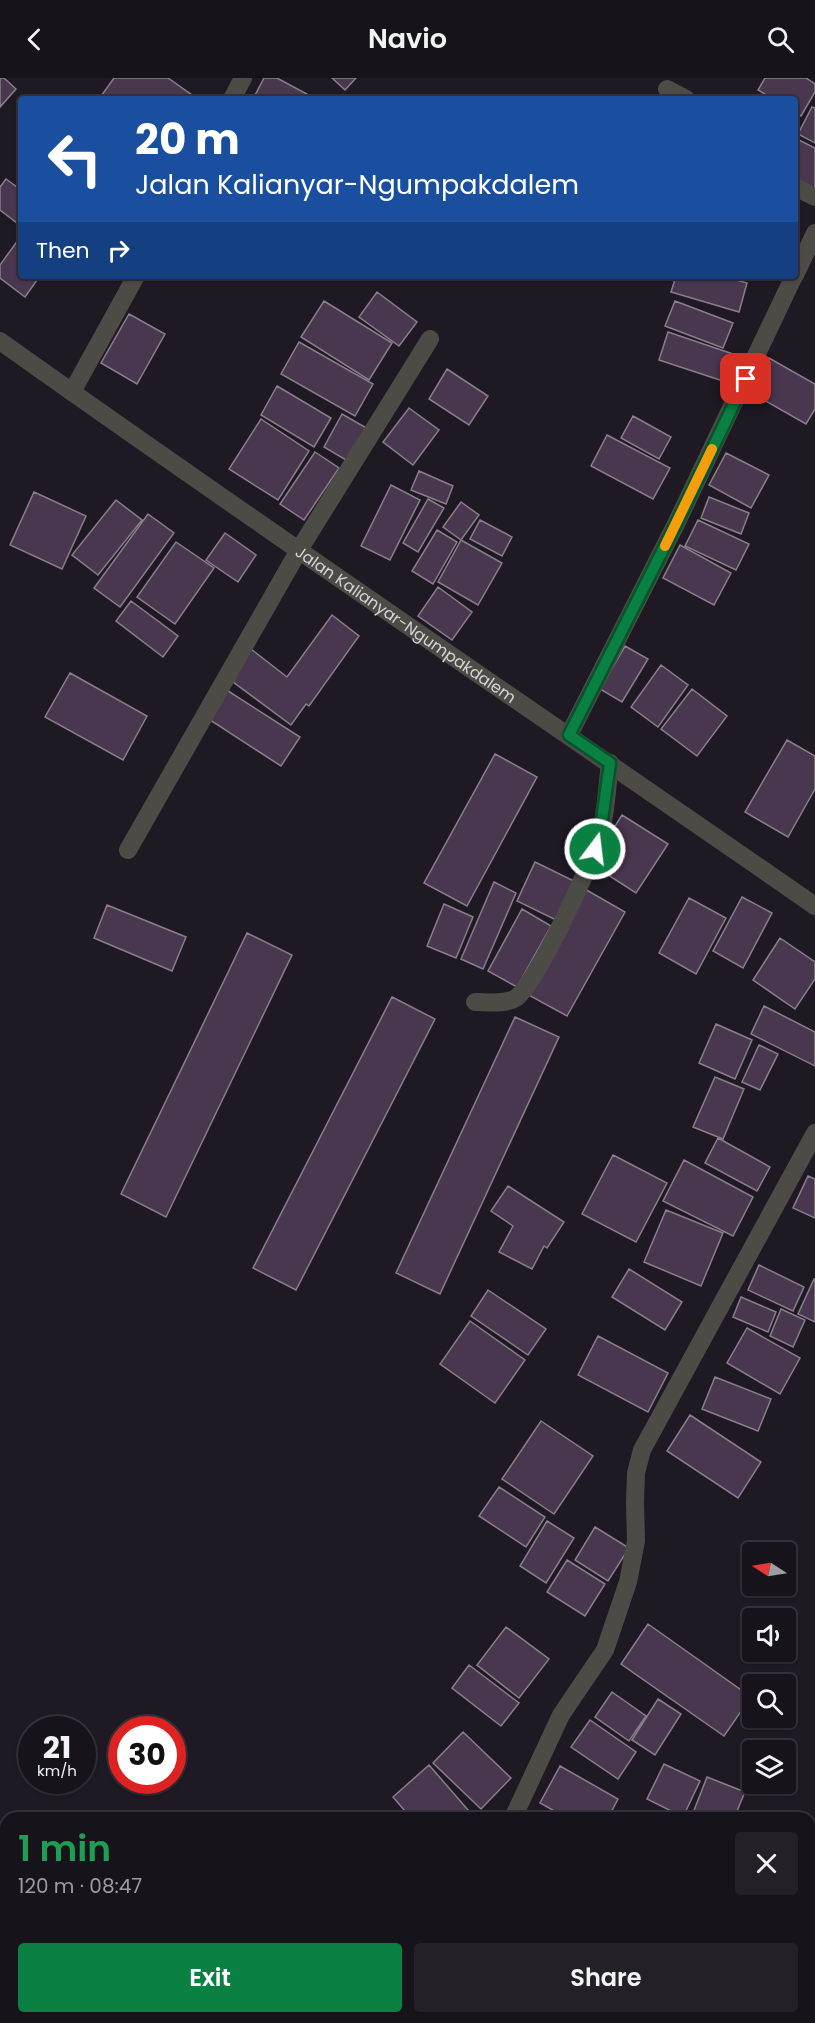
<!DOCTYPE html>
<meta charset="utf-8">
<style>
:root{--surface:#16131a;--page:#232027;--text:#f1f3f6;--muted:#9e9ea2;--line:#353239;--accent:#0b8043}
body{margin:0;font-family:Poppins,sans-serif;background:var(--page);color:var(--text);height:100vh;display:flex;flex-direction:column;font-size:22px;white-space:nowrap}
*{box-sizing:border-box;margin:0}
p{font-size:20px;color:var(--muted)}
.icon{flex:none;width:33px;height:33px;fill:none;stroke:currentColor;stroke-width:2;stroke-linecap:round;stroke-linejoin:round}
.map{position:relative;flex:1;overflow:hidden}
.drawer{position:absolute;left:0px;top:1734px;width:816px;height:212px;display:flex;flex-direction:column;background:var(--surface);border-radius:18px 18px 0 0;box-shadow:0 2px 4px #0004,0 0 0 2px var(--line)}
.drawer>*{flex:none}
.hud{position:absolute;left:18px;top:18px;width:780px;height:183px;border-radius:6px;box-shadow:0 2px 4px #0004,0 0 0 2px var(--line);background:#1a4fa0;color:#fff;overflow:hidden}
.needle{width:39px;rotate:282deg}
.controls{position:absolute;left:742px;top:1464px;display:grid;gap:12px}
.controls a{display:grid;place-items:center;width:54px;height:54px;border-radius:6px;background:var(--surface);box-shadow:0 2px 4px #0004,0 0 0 2px var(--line);font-size:30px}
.speed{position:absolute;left:18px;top:1638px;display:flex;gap:12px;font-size:30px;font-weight:700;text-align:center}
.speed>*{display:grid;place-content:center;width:78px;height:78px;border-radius:50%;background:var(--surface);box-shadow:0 2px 4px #0004,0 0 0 2px var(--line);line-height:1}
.speed small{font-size:15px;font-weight:400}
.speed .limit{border:9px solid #d22;background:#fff;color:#111}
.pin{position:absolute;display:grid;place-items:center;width:51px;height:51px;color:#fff;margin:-26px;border-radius:12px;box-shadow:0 3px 9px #0006}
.me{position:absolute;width:66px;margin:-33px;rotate:15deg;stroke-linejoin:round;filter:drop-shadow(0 0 4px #0008)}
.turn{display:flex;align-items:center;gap:21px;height:126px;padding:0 18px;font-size:27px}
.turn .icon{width:78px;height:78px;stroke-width:2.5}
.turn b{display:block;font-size:42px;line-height:51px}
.then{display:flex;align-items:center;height:57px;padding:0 18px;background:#0003;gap:12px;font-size:22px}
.round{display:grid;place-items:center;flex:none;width:63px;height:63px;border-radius:6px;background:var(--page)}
.headline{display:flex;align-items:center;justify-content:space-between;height:102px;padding:0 18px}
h1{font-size:36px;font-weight:600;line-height:45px;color:#1e9e55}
.button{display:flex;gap:12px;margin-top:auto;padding:12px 18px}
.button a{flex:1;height:69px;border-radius:6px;background:var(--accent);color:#fff;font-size:24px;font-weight:600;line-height:69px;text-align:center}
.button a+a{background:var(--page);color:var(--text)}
header{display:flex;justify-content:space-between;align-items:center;height:78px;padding:0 18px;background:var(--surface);font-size:27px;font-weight:600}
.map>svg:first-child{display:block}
.building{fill:#49374f;stroke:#887f8b;stroke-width:1.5}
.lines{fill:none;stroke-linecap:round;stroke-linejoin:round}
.minor{stroke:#4d4b46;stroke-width:18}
.route-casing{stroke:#07532c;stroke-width:15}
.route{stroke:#0b8043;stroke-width:10}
.slow{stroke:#f59e0b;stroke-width:10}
.labels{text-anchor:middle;stroke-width:5;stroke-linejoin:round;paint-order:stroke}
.street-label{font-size:16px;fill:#d6d3da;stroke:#1e1923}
</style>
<header><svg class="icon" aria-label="back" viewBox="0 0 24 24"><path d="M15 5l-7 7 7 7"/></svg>Navio<svg class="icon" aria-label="search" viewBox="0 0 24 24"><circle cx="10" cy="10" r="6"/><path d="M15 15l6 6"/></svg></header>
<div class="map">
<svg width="815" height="1945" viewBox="0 0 815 1945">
<rect width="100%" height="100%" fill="#1e1923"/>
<path class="building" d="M0,0H4L16,11L0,29Z
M114,0H168L192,17L189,21H99Z
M264,0H277L307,16L305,21H253Z
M332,0H356L345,12Z
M765,0H806L815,6V14L801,38L795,35V21H773L758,12Z
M812,29L815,30V65L798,56Z
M795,60L815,70V115L795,105Z
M6,101L21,112V148L0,132V109Z
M21,158V198H40L25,219L0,200V187Z
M676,198H723L747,205L739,234L671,214Z
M377,214L417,244L399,268L359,239Z
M324,223L392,265L369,302L301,259Z
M675,223L733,245L723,270L665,248Z
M129,236L165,256L137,306L101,285Z
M668,254L739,278L729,305L659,282Z
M299,264L373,306L355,338L281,296Z
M769,280L815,306V331L806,346L750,314Z
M447,291L488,318L469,347L429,321Z
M277,308L331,340L314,369L261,337Z
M409,330L439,352L413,387L383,364Z
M342,336L370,352L351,385L324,369Z
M633,338L671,359L659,381L621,360Z
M261,341L309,373L278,422L229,391Z
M607,357L670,390L653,421L591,388Z
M315,374L339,390L304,442L280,426Z
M726,375L769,397L751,430L709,407Z
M419,393L453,408L446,426L411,412Z
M391,407L420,422L390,482L361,468Z
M34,414L86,438L62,491L10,467Z
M709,419L749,435L741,456L701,440Z
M428,421L444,430L418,474L403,465Z
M116,422L142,442L98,497L72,477Z
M461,424L479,437L461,462L443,449Z
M148,436L174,455L120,529L94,510Z
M480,442L512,459L502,478L470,461Z
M698,442L749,466L736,492L685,468Z
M437,452L457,464L433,506L412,493Z
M225,455L256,477L238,504L206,482Z
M461,462L502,485L478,527L438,504Z
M176,464L214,490L175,546L137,519Z
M680,467L731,495L714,527L663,500Z
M438,509L472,534L452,562L418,538Z
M131,523L178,558L163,579L116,543Z
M332,537L359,558L309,628L306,626L291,647L229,601L251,571L287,599Z
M625,568L648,581L622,624L600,611Z
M661,587L688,607L658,649L631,629Z
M70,595L147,638L123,682L45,639Z
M225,611L300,659L281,688L207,640Z
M692,611L727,638L697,678L661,651Z
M787,662L815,678V711L788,759L745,734Z
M495,676L537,699L467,828L424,805Z
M622,737L668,766L636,815L591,786Z
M535,784L574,803L556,842L517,823Z
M494,804L516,815L483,891L461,881Z
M583,810L625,834L567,938L525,915Z
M742,819L772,835L743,890L713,873Z
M689,820L726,840L696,896L659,875Z
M444,826L473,839L456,880L427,868Z
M107,827L186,859L172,893L94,860Z
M522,831L551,848L517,909L488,893Z
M247,855L292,877L166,1139L121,1116Z
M780,860L815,884V901L795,931L753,902Z
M392,919L435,941L296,1212L253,1190Z
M764,928L815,954V988L751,956Z
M515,939L559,959L440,1216L396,1195Z
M716,946L752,962L735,1001L699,985Z
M759,967L778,976L760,1012L742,1004Z
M715,999L744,1011L723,1061L693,1049Z
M718,1060L770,1089L757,1113L705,1085Z
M613,1077L667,1105L636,1164L582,1136Z
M684,1082L753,1119L733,1158L663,1123Z
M808,1098L815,1101V1140L793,1130Z
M508,1108L564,1144L547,1170L544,1168L532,1191L499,1174L513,1148L491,1133Z
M666,1132L723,1155L701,1208L644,1184Z
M759,1187L804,1209L793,1233L748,1212Z
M629,1191L682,1224L665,1252L612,1219Z
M814,1201H815V1244L798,1236Z
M488,1212L546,1251L528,1277L471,1238Z
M741,1219L776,1234L768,1254L733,1239Z
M781,1231L805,1242L793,1269L770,1258Z
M470,1243L525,1282L495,1325L440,1286Z
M747,1250L800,1280L780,1316L727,1285Z
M598,1258L668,1295L648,1334L578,1297Z
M715,1299L771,1321L758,1353L702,1331Z
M690,1337L761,1384L738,1420L667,1373Z
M541,1343L593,1378L554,1436L502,1401Z
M499,1409L545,1439L526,1469L479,1438Z
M547,1443L574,1460L546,1505L520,1488Z
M595,1449L629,1470L608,1503L575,1482Z
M567,1482L605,1506L585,1538L547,1514Z
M648,1546L751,1619L724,1658L621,1586Z
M506,1549L549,1581L519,1620L477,1587Z
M469,1587L519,1625L501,1648L452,1610Z
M612,1614L646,1638L629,1663L595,1639Z
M658,1621L681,1636L655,1677L632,1662Z
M590,1642L636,1674L618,1701L571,1669Z
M463,1654L511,1700L481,1731L433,1685Z
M664,1686L700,1703L683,1739L647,1721Z
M429,1687L468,1732L459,1740H411L393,1719Z
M560,1688L618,1721L608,1740H567L540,1725Z
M707,1699L745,1714L734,1740H691Z
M0,1800L6,1804V1815L0,1824Z
M6,1827V1878L0,1874V1835Z
M810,1866L815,1867V1910L810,1908Z
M810,1930L815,1933V1945H770L759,1940H810Z
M24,1940H75L71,1945H24L21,1943Z
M85,1940H124L121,1945H82Z
M135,1940H171L175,1942L173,1945H132Z
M330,1940H375L372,1945H339Z
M470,1940H544L542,1945H484Z"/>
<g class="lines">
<g class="minor">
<path d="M667,11L686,21"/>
<path d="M232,21L243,0"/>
<path d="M795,109L815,119"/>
<path d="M795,197L815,155"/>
<path id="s1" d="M0,263C269,455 543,639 815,828"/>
<path d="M72,314L136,198"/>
<path d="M569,657L677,444L794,198"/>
<path d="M128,772L299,472L430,261"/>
<path d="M475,924C487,924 505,927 516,920C536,906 592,785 600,758C606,735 607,709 610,685"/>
<path d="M513,1740L561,1637L605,1572L628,1504L636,1463L635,1424L636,1395L642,1372L815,1055"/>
<path d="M0,1931L6,1945"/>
<path d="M420,1945L422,1940"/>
</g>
</g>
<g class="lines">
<defs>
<path id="route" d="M595,771L600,756L610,685L569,657L677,444L746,301"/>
</defs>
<use href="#route" class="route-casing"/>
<use href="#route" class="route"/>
<path class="slow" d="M665,468L712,371"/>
</g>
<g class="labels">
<g class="street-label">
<text dy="6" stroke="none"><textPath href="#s1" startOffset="495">Jalan Kalianyar-Ngumpakdalem</textPath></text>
</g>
</g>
</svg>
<div class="controls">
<a><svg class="needle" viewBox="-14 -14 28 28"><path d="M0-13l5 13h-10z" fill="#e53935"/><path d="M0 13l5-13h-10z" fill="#9e9ea2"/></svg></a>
<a><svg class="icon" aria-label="sound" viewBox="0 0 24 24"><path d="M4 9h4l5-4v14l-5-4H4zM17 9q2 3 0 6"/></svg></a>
<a><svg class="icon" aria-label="search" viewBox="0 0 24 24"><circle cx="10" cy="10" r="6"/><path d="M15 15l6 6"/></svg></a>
<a><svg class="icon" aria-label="layers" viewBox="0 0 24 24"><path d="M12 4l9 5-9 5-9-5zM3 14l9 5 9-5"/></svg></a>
</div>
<div class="speed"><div>21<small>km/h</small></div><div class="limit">30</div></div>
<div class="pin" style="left:746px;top:301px;background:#d93025"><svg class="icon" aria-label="arrive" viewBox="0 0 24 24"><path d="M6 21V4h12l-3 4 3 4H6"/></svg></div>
<svg class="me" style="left:595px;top:771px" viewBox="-20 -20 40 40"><circle r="17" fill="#0b8043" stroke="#fff" stroke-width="3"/><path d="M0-11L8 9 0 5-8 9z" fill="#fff"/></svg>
<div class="hud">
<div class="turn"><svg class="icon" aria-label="left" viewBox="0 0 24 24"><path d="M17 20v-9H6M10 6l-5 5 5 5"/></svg><div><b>20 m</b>Jalan Kalianyar-Ngumpakdalem</div></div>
<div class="then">Then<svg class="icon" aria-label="right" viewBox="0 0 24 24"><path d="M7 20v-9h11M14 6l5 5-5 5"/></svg></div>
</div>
<section class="drawer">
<div class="headline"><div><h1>1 min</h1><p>120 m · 08:47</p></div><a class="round"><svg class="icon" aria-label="close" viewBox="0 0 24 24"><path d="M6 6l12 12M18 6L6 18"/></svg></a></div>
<div class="button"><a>Exit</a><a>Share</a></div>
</section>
</div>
